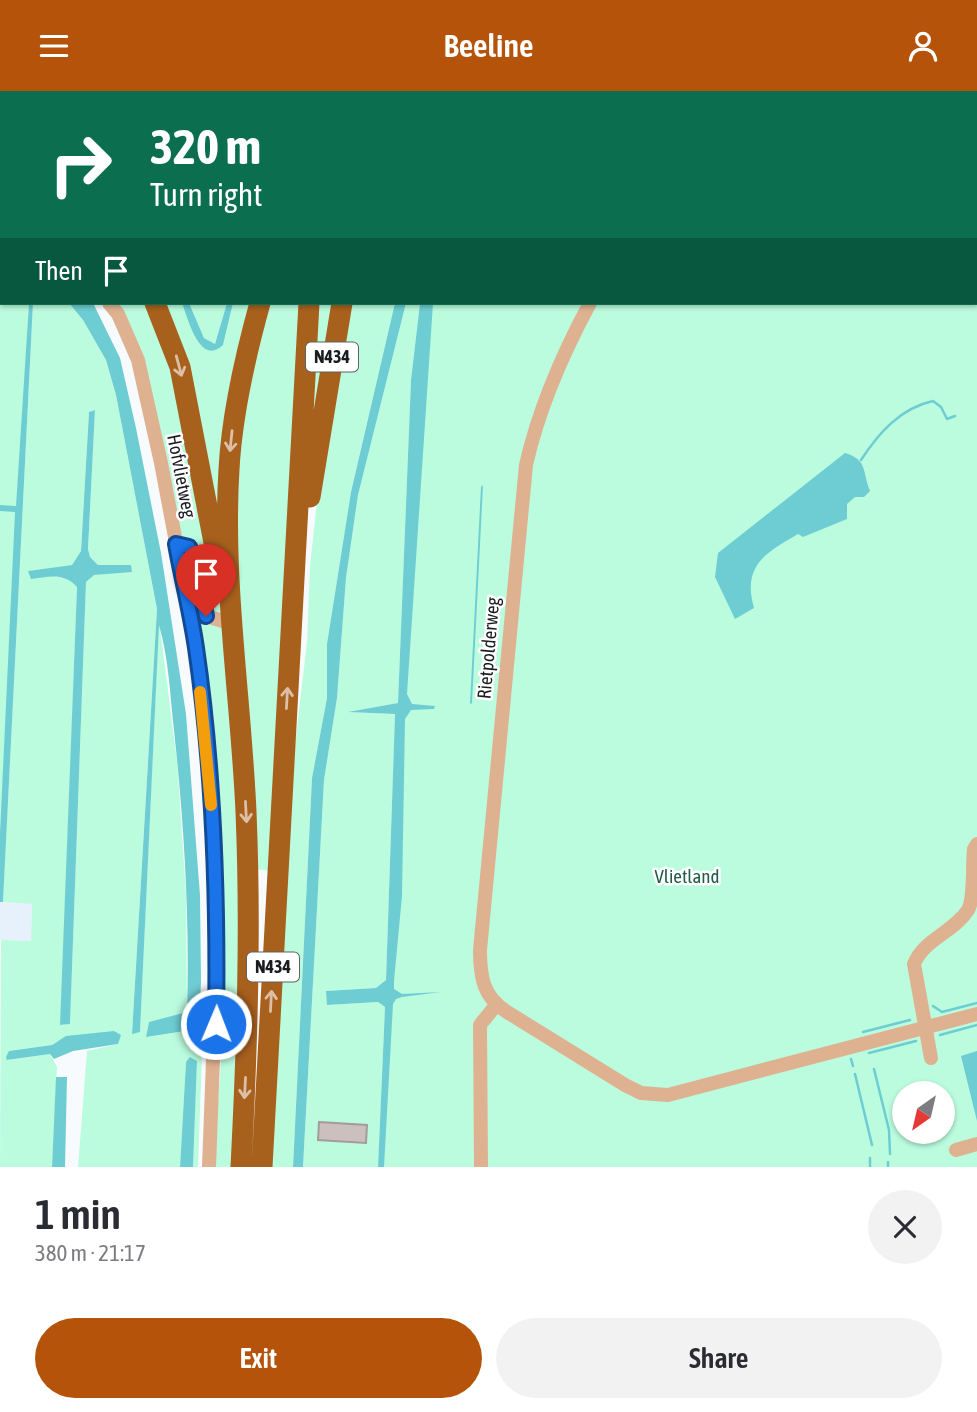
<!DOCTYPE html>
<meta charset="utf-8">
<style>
:root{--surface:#fff;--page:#f2f2f3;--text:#2b2b33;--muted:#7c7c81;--accent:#b45309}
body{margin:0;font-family:"Asap Condensed",sans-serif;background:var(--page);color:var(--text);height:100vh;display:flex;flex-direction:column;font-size:26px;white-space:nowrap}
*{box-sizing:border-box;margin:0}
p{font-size:23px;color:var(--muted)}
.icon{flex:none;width:38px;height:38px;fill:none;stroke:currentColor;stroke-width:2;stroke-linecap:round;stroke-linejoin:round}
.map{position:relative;height:1076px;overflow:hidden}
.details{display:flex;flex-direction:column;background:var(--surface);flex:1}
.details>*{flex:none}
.hud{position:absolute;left:0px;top:0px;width:978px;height:214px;box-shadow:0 2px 5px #0004;background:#0b6e4f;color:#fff;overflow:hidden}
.needle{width:46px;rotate:214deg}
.fabs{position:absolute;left:892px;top:990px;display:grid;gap:14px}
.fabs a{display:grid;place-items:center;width:63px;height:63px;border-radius:50%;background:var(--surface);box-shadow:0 2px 5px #0004;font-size:35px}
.pin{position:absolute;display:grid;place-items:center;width:60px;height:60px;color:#fff;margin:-72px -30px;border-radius:50% 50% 50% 0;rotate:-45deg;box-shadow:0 0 7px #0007}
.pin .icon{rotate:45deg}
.me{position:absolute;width:77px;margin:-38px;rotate:1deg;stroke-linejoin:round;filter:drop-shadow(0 0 5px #0008)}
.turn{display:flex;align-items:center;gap:24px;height:147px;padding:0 35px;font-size:32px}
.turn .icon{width:91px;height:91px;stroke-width:2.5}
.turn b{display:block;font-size:49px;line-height:60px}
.then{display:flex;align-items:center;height:66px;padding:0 35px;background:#0003;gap:14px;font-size:26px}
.round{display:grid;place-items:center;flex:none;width:74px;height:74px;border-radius:37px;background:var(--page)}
.headline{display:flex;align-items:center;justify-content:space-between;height:119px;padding:0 35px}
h1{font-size:42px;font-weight:600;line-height:52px}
.button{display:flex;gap:14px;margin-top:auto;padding:14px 35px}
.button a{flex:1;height:80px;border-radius:42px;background:var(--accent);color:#fff;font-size:28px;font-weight:600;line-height:80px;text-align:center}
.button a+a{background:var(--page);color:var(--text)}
header{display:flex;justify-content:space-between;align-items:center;height:91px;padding:0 35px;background:var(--accent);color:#fff;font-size:32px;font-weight:600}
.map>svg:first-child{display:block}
.built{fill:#e7f1fc}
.green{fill:#bbfcde;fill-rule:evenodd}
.water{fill:#6dcdd2}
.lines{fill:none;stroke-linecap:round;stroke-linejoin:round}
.stream{stroke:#6dcdd2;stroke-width:2.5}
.building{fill:#cbc0be;stroke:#a59b99;stroke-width:2}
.minor{stroke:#deb291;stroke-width:14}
.highway{stroke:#a8601d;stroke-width:21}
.oneway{stroke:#dcbfa5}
.route-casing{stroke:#114b97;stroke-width:18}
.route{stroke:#1a73e8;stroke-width:12}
.slow{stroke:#f59e0b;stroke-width:12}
.labels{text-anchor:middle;stroke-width:5;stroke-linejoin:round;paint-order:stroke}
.shield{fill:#fff;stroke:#5f6062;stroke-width:2}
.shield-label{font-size:18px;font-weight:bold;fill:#1a1c1f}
.street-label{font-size:19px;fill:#1a1c1f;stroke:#fff}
.park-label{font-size:19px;fill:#215d46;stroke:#fff}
</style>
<header><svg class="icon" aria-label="menu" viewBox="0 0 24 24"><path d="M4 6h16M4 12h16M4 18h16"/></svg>Beeline<svg class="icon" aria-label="person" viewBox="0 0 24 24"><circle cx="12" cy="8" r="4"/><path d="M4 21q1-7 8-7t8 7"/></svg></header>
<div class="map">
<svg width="977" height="1076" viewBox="0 0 977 1076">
<rect width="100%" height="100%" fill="#f8fbfe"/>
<path class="built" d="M0,811L32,812L31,850L0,849Z"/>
<path class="green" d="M517,0H977V1076H382L424,212H976V2H513ZM905,1003H943V1041H905Z
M0,153L2,212H29L0,742Z
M33,212H69L83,229L106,269L116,304L157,518L132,942L140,941L159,530L177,670L186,802L187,922L149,931L146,946L186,940L192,951L197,944V964H202L198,1076H193L197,971L191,966L186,971L180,1076H78L87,960L118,953L57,950L52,954L9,960L8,969L50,963L57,976L52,1076H0L1,849L31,850L32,813L3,811ZM95,319L88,458L90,466L98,474H131L104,483L93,484L86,491L70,933L61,934L77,496L70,488L29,480L72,474L81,460L89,321Z
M116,212H146L151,220L191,344L226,531L239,689L241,890L234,1076H214L222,954V830L217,690L198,548L168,374Z
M159,212H182L199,252L223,254L233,212H252L220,462Z
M189,212H227L215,253L204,247Z
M264,212H301L273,780L254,778L231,431L234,366Z
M314,212H338L310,395Z
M345,212H395L351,401L327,553V607L312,687L293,1076H270L292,680L307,551L310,475L322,364Z
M406,212H420L411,289L398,612L349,621L395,623L386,889L376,897L327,900V914L378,911L385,916L378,1076H303L324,689L337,607L346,487L358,404Z"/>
<path class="water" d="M29,212H33L3,811H0V742L15,421L0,420V414L16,415Z
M69,212H93L120,267L136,337L161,462L186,623L200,804L201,891L199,935L192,951L185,940L146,946L149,931L187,921C190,828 184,732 174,639C170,605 169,568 159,534L140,941L132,943L157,518L116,304L106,269L83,229Z
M182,212H189L204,247L215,253L227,212H233L223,254C200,276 188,228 182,212Z
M395,212H406L358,404L346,487L337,607L324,689L303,1076H293L312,687L327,607V553L351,401Z
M420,212H433L407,603L412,613L435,615L434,618L411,619L405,628L402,805L394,890V898L402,903L441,901L402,906L396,908L393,913L384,1076H378L385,916L378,911L327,914L326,900L376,897L386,889L395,623L348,621L398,612L411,289Z
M95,319L88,458L90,466L98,474H131L132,481L94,484L86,491L70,933L60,934L77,496C64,481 48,486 31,488L28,480L72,474L81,460L89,321Z
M845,362C868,369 862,380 870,400L864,406H855L847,413V428L803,446L798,443C765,462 742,475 754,517L735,528L715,486L718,462Z
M483,394L472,612L470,613L481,396Z
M114,940L121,944L118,953L73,960L54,968L50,963L7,969L6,966L9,960L52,954L66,945Z
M977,960V1030L961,965Z
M190,966L197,970L193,1076H180L186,971Z
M56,986H67L65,1076H52Z"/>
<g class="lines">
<path class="stream" d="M861,369C878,343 900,317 933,310L941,316L947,328L955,325
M933,915L942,921L977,912
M863,941L910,929
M940,944L977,934
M869,962L916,950
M851,968L853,975
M874,978L889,1039L890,1063
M855,983L872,1054
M888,1071V1076
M870,1076V1067"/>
</g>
<path class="building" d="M319,1031L367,1034L366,1052L318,1049Z"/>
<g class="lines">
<path class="minor" d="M821,2L824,0
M0,122L2,123
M109,212L118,223L138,269L161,372L196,557L210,694L218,834L209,1076
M590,212C562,264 539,316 526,374L480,859C480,886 483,906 507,921L625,994L641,1002L668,1004L977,923
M176,453L189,456L195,466L206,525L226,531
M931,967L914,873C924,848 954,841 968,819C975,807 972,773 974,758L977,753
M956,1059L977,1053
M481,1076L480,934L496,914"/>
<path class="highway" d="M240,0L241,2
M77,2L87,0
M365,2L366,0
M439,2L441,0
M0,15H2
M0,79L2,80
M155,212L180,276L217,467
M310,406L342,212
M241,1076C247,958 251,840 246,721C241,607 222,492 229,378C232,322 245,266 260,212
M262,1076L309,212"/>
</g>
<defs><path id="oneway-shaft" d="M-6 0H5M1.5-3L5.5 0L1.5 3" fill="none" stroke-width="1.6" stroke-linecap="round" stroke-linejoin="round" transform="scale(1.75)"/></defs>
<g class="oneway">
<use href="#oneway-shaft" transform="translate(179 275) rotate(75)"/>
<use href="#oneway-shaft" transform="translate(231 350) rotate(96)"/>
<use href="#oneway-shaft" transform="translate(287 607) rotate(-87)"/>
<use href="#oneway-shaft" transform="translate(246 721) rotate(87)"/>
<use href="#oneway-shaft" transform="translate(271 910) rotate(-87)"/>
<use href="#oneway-shaft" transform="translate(245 997) rotate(93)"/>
</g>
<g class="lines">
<defs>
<path id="route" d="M206,525L195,467L189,456L176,453C182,487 191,522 196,557C214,681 218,808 216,933"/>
</defs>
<use href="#route" class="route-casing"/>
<use href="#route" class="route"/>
<path class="slow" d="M200,601L211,714"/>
</g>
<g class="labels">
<g class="shield">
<rect x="306" y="251.5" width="52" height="29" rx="5"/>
<rect x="247" y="861.5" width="52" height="29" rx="5"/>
</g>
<g class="shield-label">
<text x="332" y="272">N434</text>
<text x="273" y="882">N434</text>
</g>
<g class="street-label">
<text transform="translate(182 385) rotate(79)" y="7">Hofvlietweg</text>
<text transform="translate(488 557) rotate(-85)" y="7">Rietpolderweg</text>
</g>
<g class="park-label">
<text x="687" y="792">Vlietland</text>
</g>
</g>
</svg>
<div class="fabs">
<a><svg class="needle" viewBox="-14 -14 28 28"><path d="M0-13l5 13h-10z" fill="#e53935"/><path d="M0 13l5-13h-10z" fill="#7c7c81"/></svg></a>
</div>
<div class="pin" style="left:206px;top:525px;background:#d93025"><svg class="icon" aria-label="arrive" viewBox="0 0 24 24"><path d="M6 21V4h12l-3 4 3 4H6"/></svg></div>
<svg class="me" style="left:216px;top:933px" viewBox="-20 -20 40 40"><circle r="17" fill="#1a73e8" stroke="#fff" stroke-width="3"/><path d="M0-11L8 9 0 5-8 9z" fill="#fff"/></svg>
<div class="hud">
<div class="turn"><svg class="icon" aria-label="right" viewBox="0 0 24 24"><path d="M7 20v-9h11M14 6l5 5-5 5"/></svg><div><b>320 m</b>Turn right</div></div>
<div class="then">Then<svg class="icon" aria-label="arrive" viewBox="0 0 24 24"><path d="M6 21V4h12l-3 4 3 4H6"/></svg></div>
</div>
</div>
<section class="details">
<div class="headline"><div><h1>1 min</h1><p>380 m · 21:17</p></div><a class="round"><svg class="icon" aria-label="close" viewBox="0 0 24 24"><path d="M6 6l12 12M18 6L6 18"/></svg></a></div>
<div class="button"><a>Exit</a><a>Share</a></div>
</section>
